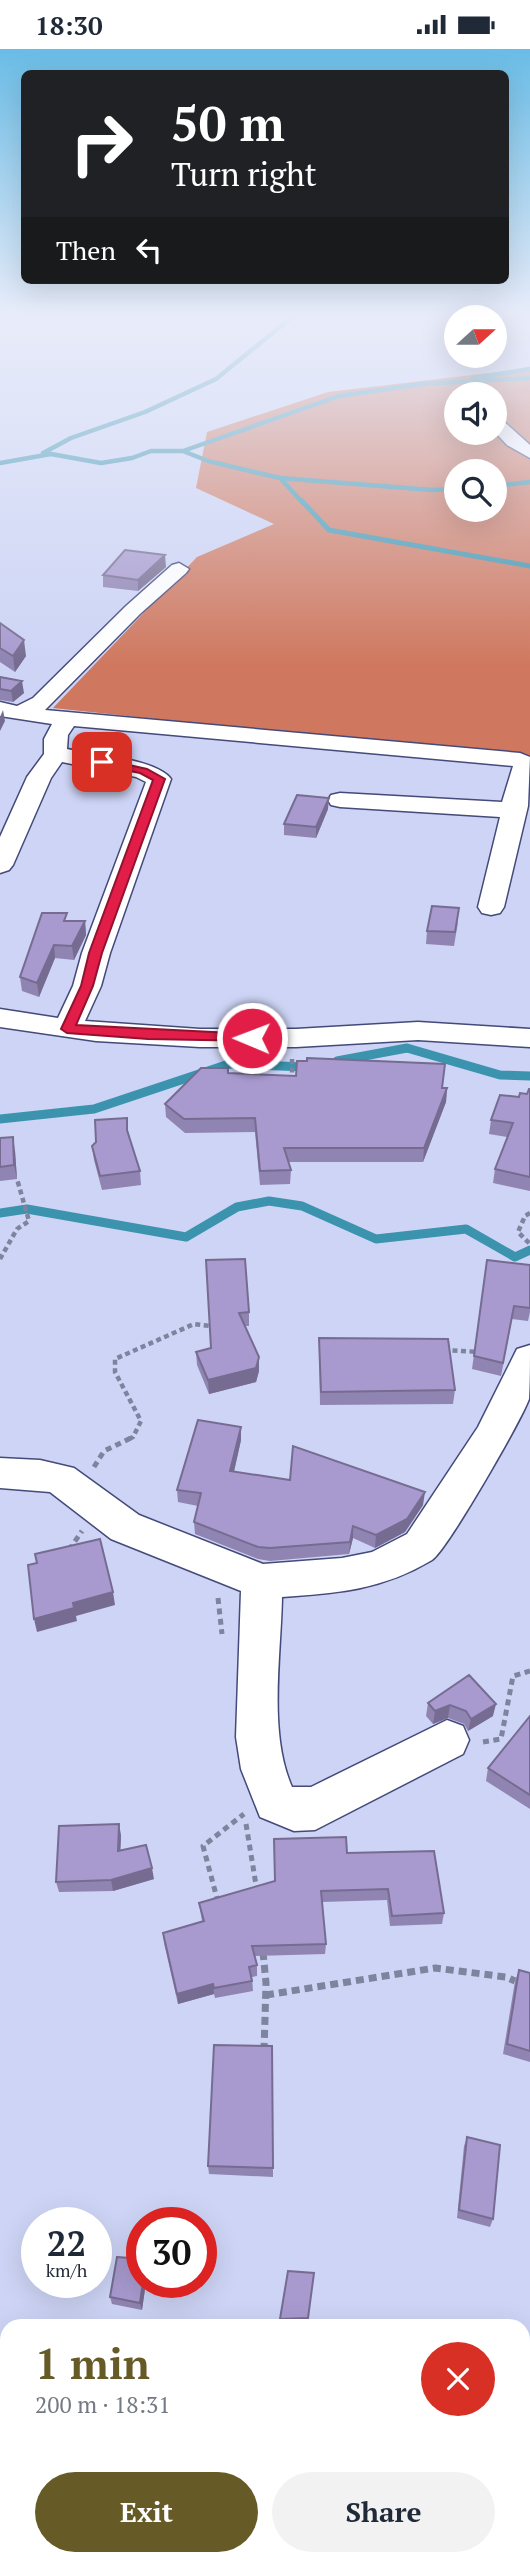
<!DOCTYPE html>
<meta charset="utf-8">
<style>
:root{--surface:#fff;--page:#f2f2f3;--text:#1f2937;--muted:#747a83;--accent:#665b27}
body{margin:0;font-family:"PT Serif",serif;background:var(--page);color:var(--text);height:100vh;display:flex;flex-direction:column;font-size:26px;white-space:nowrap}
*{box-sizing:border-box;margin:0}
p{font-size:23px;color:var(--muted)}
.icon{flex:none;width:38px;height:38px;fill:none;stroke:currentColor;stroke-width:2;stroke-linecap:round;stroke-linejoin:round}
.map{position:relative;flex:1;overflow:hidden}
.sheet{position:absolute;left:0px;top:2270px;width:530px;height:247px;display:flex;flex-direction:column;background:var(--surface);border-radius:21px 21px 0 0;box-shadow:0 7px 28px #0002}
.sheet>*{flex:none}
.hud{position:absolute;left:21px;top:21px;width:488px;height:214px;border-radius:10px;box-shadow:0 7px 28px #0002;background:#202124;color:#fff;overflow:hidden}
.needle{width:46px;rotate:69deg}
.buttons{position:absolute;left:444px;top:256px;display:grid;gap:14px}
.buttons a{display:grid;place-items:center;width:63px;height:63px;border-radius:50%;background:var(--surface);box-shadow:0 7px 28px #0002;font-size:35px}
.speed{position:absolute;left:21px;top:2158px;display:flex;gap:14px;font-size:35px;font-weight:700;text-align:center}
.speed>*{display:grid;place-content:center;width:91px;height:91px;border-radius:50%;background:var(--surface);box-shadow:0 7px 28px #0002;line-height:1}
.speed small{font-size:18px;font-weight:400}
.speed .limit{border:10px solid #d22;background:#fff;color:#111}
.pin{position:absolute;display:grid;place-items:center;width:60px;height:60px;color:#fff;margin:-30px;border-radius:14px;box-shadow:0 4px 10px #0006}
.me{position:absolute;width:77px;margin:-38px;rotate:271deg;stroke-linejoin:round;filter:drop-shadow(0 0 5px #0008)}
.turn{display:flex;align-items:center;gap:24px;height:147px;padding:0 35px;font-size:32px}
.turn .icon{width:91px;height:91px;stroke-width:2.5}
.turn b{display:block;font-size:49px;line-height:60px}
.then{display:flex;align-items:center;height:66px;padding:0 35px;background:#0003;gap:14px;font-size:26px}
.round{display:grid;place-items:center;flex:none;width:74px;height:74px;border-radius:37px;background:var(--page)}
.head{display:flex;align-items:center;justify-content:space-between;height:119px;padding:0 35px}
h1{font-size:42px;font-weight:700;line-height:52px;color:var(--accent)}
.cta{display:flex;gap:14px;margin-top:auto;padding:14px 35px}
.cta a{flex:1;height:80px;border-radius:42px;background:var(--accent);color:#fff;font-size:28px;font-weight:700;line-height:80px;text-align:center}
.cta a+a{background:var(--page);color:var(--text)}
.status{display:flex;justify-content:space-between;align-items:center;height:49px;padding:0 35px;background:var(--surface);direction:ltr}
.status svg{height:19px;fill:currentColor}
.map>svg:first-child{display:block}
.forest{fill:#cf785f;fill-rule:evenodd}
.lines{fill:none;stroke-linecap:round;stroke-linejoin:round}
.stream-far3{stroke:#3b93ad;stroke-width:4.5}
.stream-far2{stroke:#3b93ad;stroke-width:5}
.stream-far1{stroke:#3b93ad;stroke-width:7}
.stream{stroke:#3b93ad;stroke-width:9}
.minor-casing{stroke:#444a79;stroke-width:3}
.path-far2{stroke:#7e839e;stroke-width:4.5;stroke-dasharray:5 3.5;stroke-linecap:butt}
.path-far1{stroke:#7e839e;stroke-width:5;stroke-dasharray:6 4.5;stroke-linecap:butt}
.path{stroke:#7e839e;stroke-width:7;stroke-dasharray:8 5;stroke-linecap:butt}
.minor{fill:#fff;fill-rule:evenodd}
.wall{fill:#9084b2}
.shaded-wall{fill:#766c91}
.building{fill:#a89acf;stroke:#766c91;stroke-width:2}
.route{fill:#e11d48;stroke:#92132f;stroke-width:2}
</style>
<div class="status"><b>18:30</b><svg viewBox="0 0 49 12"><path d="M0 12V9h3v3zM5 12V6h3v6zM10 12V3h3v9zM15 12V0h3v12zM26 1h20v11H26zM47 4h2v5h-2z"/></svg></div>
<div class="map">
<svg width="530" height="2516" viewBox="0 0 530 2516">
<rect width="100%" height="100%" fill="#cdd4f5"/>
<path class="forest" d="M530,319V710L53,659L197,508L274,475L196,439L207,383L328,343ZM457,345H495V383H457ZM457,422H495V460H457Z"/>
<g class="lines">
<path class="stream-far3" d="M1,264L9,270
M473,329L530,320
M183,402L339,347L421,335L530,329
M43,404L71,389L145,363L216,330L297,264
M0,414L51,405L101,414L132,409L151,402H183L208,412L280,429L303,454
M280,429L432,441L457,440
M495,437L530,433"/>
<path class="stream-far2" d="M302,452L329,481L530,517"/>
<path class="stream-far1" d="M400,1000H411"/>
<path class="stream" d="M337,1012L407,999L500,1026L530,1027
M0,1070L94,1060L229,1015L306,1018
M0,1164L27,1160L186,1188L237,1158L269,1152L302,1157L376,1190L466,1180L515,1208L530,1201"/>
<defs>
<path id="minor" d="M495,369L501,370L530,396V409L507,396L495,383Z
M179,514L189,520L186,524L140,565L45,661L520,704L530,708L528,757L504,858L500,864L491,866L482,864L478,858L500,768L340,758L331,756L328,751L331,746L340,744L502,753L513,717L74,677L68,686L67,700C91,705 157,710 171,730L110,904L101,937L85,972L200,980H296L418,973L530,980V998L418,991L296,998H200L96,992L0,978V960L58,969L73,937L82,904L146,733L136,728L62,713L51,729L13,816L9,821L0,824V788L27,728L44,705V690L52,675L0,667V653L17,657L33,649L126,557L172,516Z
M530,1296C530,1312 530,1335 529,1350C521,1372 447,1501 432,1511C382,1541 338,1544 282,1548C281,1606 268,1684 292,1738H311L447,1671L463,1677L469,1691L463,1705L315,1781L294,1782L260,1768L241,1720L236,1688L241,1542L111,1490L50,1443L0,1439V1409L40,1411L74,1419L139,1466L263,1515L342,1509L372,1503L407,1485L478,1378L517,1300Z"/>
</defs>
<use href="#minor" class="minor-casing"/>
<path class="path-far2" d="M292,1010V1029
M530,1164L525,1167L518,1183L530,1195
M0,1210L17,1180L29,1172L17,1130
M444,1301L481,1303
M129,1390L133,1388L141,1372L115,1323V1310L194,1275L210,1277"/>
<path class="path-far1" d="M94,1418L104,1402L133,1388
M69,1501L82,1482
M218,1549L222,1585
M483,1693L501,1690L513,1627L530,1622
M246,1775L257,1842
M218,1853L203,1797L244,1765"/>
<path class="path" d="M263,1903L266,1934L264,2003
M266,1946L435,1919L506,1928L515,1932"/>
<use href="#minor" class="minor"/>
</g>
<path class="wall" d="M166,518L138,542L103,538V526Z
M0,574L26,607L15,623L0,613Z
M0,628L24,644L13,653L0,651Z
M328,760L316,789L284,786V775Z
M68,872H85L86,886L74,911L55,909L39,948L22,942L20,928Z
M458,873L454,897L426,895L427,882Z
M228,1019V1024L447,1039L446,1053L423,1113H288L291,1121L290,1135L260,1136L255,1083L185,1084L166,1068L165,1055Z
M530,1040V1142L493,1134L495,1120L507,1088L489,1085L491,1071L519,1048L527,1045Z
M128,1083L140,1122L141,1136L102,1141L94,1111L92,1097Z
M0,1089L15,1102L17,1130L0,1132Z
M206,1211L249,1263V1277H245L259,1322L256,1333L209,1345L197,1316L196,1303L211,1299Z
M487,1211L530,1216V1263L528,1272L512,1270L501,1327L472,1320Z
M319,1289L455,1341L453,1355L320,1356Z
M241,1391L234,1423L423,1456L405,1483L375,1499L353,1489L349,1505L270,1512L258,1510L195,1485L194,1473L198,1457L178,1453L177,1441Z
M469,1626L493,1667L468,1682L464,1675L448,1669L433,1675L426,1667L428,1654Z
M530,1667V1760L486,1732L488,1719Z
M121,1786L120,1802L154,1830L113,1842L59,1843L56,1833Z
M347,1804L444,1864L442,1875L390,1877L387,1851L322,1853L326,1895L325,1905L255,1907L257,1916V1927L252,1928L253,1942L215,1949L214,1945L178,1955L164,1894L163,1884L202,1872L199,1854L274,1832Z
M519,1921L530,1924V2013L503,2005L515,1932Z
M272,1997L273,2128L209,2125L208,2117Z
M467,2088L493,2170L490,2178L457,2169L464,2097Z
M314,2224L307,2276L280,2277V2270Z
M142,2233H146L142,2261L112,2255L110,2248Z"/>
<path class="shaded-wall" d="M165,506L166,518L138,542V531Z
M24,591L26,607L15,623L13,607Z
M22,632L24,644L13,653L11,642Z
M3,661L5,672L0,682V668Z
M329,749L328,760L316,789V778Z
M85,872L86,886L74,911L72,897Z
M54,896L55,909L39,948L37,934Z
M447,1039L446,1053L423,1113L424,1099Z
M13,1088L15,1102L17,1130L14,1116Z
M259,1308V1322L256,1333L209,1345L208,1331Z
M241,1378V1391L231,1435L230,1422Z
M425,1443L423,1456L405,1483L375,1499L376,1486Z
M353,1477V1489L349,1505L350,1493Z
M113,1543L115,1556L76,1567L77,1572L37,1583L34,1570L73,1554Z
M496,1655L493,1667L468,1682L471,1670Z
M450,1656L448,1669L433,1675L435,1662Z
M119,1775L121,1786L120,1813L118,1802Z
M152,1819L154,1830L113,1842L111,1831Z
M213,1935L214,1945L178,1955L177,1945Z
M143,2233H146L142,2261L140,2254Z"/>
<path class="building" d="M125,501L165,506L138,531L103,526Z
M0,574L24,591L13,607L0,599Z
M0,628L22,632L11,642L0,640Z
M297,746L329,749L316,778L284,775Z
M432,857L459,859L455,883L427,882Z
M42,864H67L64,872H85L72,897L54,896L37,934L20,928Z
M307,1009L445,1015L442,1039H447L424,1099H284L291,1121L260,1122L255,1069L184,1070L165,1055L201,1019H228V1024L296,1027L297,1012H307Z
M529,1040H530V1128L495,1120L513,1074L491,1071L500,1046L519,1048L520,1044L527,1045Z
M127,1069V1081L140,1122L100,1127L92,1097L96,1093L95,1071Z
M13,1088L14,1116L0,1118V1089Z
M245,1210L249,1263L239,1264L259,1308L256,1319L208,1331L196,1303L211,1299L206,1211Z
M487,1211L530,1216V1259L514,1257L503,1314L474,1307Z
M319,1289L448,1290L455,1341L321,1343Z
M198,1371L241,1378L230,1422L290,1431L293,1397L425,1443L407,1470L376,1486L353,1477L350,1493L270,1499L258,1498L194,1473L201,1444L177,1441Z
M100,1490L113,1543L73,1554L74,1559L34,1570L28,1516L37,1514L35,1505Z
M469,1626L496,1655L471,1670L466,1662L450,1656L435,1662L428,1654Z
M530,1667V1746L488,1719Z
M119,1775L118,1802L146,1796L152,1819L111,1831L56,1833L59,1777Z
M346,1788L347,1804L434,1802L444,1864L392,1867L388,1840L321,1842L326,1895L252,1897L257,1916L249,1918L252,1932L214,1939L213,1935L177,1945L163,1884L204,1872L199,1854L275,1832L274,1790Z
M519,1921L530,1924V2002L507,1995Z
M214,1996L272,1997L273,2119L208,2117Z
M467,2088L500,2096L493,2170L459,2161Z
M117,2208L142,2210V2233H143L140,2254L110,2248Z
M288,2222L314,2224L308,2269L280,2270Z"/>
<linearGradient id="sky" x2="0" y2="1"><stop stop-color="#69bce6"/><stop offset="0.43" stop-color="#e8ecfa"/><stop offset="1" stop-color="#e8ecfa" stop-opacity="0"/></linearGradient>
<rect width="530" height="616" fill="url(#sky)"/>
<path class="route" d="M102,710L147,720L165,730L102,904L93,937L76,976L252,985L256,986V992L148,990L67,984L61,980L81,937L89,904L153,731L140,724L98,716L97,713Z"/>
</svg>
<div class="buttons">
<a><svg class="needle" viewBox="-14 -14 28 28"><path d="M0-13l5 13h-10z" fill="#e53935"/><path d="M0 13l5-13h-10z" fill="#747a83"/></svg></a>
<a><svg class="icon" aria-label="sound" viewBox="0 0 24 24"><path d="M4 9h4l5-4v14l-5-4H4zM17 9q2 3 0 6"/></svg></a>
<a><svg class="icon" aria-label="search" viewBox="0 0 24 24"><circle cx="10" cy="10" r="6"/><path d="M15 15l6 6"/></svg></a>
</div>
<div class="speed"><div>22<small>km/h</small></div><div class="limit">30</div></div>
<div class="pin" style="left:102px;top:713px;background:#d93025"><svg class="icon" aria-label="arrive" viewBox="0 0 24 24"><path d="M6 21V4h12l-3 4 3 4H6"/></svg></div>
<svg class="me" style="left:252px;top:989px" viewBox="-20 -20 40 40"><circle r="17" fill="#e11d48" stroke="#fff" stroke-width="3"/><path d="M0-11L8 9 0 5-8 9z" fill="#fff"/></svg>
<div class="hud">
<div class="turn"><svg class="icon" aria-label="right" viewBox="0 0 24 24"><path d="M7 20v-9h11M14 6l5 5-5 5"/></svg><div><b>50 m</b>Turn right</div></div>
<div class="then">Then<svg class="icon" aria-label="left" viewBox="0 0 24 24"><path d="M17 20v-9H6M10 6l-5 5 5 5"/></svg></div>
</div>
<section class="sheet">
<div class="head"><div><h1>1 min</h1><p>200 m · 18:31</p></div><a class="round" style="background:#d93025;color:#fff"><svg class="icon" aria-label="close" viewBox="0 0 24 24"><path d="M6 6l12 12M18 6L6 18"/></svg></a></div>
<div class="cta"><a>Exit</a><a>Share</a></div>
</section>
</div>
